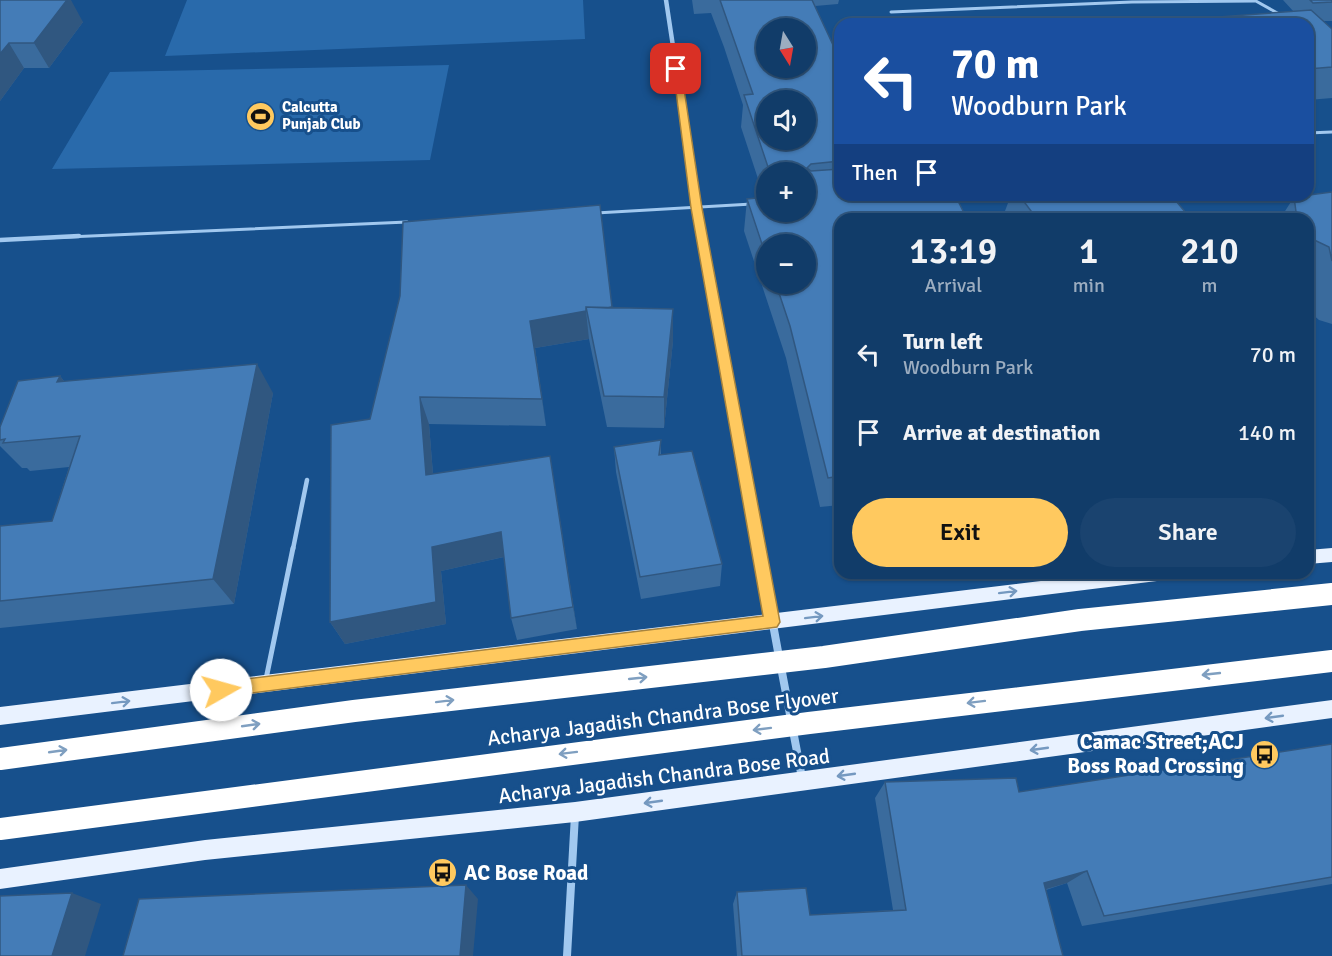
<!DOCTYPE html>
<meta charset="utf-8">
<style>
:root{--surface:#113c69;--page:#1a436f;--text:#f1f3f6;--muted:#9cadc0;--line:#30567d;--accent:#ffc95f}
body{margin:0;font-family:Signika,sans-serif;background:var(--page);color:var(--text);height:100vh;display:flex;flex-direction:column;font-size:22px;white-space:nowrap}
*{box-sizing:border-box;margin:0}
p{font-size:20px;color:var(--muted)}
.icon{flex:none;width:33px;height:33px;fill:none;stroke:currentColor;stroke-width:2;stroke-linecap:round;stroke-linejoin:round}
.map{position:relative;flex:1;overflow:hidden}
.sheet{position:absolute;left:834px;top:213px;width:480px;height:366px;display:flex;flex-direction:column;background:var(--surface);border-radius:18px;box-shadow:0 2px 4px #0004,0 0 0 2px var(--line)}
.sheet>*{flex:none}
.guide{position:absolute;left:834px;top:18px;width:480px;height:183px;border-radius:18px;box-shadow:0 2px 4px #0004,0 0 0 2px var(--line);background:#1a4fa0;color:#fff;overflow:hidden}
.needle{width:39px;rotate:169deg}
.fabs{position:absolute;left:756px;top:18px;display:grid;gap:12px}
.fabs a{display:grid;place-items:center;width:60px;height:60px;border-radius:50%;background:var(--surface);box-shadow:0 2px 4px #0004,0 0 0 2px var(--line);font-size:30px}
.pin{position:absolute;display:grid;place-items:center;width:51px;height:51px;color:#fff;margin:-26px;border-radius:12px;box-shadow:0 3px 9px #0006}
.me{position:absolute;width:66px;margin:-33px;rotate:83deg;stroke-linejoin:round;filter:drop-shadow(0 0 4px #0008)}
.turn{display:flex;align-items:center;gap:21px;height:126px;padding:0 18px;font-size:27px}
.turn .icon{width:78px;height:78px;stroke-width:2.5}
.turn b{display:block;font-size:42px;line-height:51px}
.then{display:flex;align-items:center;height:57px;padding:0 18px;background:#0003;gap:12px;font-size:22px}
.eta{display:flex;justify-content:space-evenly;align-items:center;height:102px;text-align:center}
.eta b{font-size:36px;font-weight:600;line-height:42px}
.primary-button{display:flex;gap:12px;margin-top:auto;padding:12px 18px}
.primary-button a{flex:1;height:69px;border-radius:36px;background:var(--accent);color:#111;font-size:24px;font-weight:600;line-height:69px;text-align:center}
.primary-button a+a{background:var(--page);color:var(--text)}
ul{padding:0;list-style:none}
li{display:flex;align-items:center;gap:18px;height:78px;padding:0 18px}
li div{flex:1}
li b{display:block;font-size:22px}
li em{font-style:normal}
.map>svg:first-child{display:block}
.green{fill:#296aab}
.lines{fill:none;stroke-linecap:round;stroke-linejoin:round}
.lane-far2{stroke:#a1c8ef;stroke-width:3}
.lane-far1{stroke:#a1c8ef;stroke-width:4.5}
.lane{stroke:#a1c8ef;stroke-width:5}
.street-far2{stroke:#a1c8ef;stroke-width:4.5}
.street-far1{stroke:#a1c8ef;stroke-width:5}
.street{stroke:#a1c8ef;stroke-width:8}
.primary{fill:#e9f2ff;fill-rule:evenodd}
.highway-bridge{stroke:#fff;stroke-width:22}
.wall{fill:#3a6b9d;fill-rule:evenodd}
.shaded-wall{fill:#305780}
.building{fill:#447cb7;stroke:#305780;stroke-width:1.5;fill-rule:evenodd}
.oneway{stroke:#7599c0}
.oneway2{stroke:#7f9fc0}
.route{fill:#ffc95f;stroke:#a6833e;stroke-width:1.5}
.labels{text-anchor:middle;stroke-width:6;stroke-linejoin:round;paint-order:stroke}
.far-poi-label{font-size:15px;font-weight:bold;fill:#fff;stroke:#17508c;text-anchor:start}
.near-street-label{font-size:21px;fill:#fff;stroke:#17508c}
.near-poi-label{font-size:21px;font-weight:bold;fill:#fff;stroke:#17508c;text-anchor:end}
</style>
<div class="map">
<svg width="1332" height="956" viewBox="0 0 1332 956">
<rect width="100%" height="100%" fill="#17508c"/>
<path class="green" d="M187,0H583L585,39L165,56Z
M449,65L430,160L52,169L110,72Z"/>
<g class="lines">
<path class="lane-far2" d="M1254,0L1281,15
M891,12L1132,2L1255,1
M1308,133L1332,132
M596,213L752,204
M45,238L407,222"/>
<path class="lane-far1" d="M0,240L79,236
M293,549L307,480"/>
<path class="lane" d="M266,679L293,548"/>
<path class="street-far2" d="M666,0L702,238"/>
<path class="street-far1" d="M702,236L759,549"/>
<path class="street" d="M759,548L779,657
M781,667L802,778
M567,956L575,815"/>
<path class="primary" d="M1332,548V562L1308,564V550Z
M1107,573H1173L1171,578L1165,580L0,725V707Z
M1332,700V718L575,822L205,860L0,889V869L205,840L575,802Z"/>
<path class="highway-bridge" d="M0,759L354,711L824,657L1080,620L1332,594
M0,829L809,723L1332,661"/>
</g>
<path class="wall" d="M0,0L83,22L49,68H24L0,101Z
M692,0H839L838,4L815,6L840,60V505L820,507L786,358L744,231L747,199L764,197L741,127L743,105L724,47L711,13L694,14ZM766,172H806L766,212ZM766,244L806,284H766Z
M1283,0H1332V21H1323L1332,29V98L1308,100V24L1294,12Z
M1332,192V324L1319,320L1311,313L1308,298V219H1280L1294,197Z
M1011,195H1171L1191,219H1002Z
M400,296L612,308L673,341L664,428L607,427L589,339L535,348L546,426L429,424L433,474L554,482L577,629L517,640L511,618L504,557L441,571L446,624L345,644L330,622L370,419Z
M60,376L64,381L273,393L234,604L0,628V526L52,521L69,467L30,471L27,468H22L0,446V427Z
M661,440V455L722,564L720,586L641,599L616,472L614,447Z
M1332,744V884L1082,926L1067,883L1046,890L1063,956H737L733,904L737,892L810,915L893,910L875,798L885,782L1019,792Z"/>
<path class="shaded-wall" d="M67,0H71L83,22L49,68L34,43Z
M9,43L24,68L0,101V54Z
M673,309V341L664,428V397Z
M586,311L589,339L535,348L546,426L530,321Z
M257,364L273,393L234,604L213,579Z
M60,376L83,405L57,382Z
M420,397L429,424L435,500L426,475Z
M550,456L554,482L577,629L573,607Z
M501,532L508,556L441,571L446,624L345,644L330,622L432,547Z
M1087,871L1067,883L1026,895L1044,883Z
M466,885L478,899L473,956H460Z
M72,893L101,904L85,956H52Z"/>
<path class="building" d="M0,0H67L34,43H9L0,54Z
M720,0H812L840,60V161L811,164L807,168L811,171L840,169V195H955L967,219H840V476L828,478L790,326L776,284H806V244H766V256L747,199L766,197V212H806V172H771L773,170L768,167L744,95L753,94ZM766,28H806V68H766ZM766,100H806V140H766Z
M1310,0H1332V2L1313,3Z
M1311,10L1332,29V67L1308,69V24H1125Z
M1332,192V261L1329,247L1308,237V219H1297L1294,197Z
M1019,195H1171L1191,219H1037Z
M600,205L612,307L607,308L586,307V311L530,321L542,399L420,397L426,475L550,456L573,607L511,618L501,532L432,547L436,602L330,622L331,425L370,419L400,296L403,222Z
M586,307L673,309L664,397L604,396Z
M257,364L213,579L0,601V526L52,521L80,436L3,443L5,439L0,440V427L18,381L60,376L57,382Z
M661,440L659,455L692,451L722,564L640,577L614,447Z
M1332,744V877L1104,916L1087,871L1044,883L1063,956H742L737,892L806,888L810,915L906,910L885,782L1016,778L1019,792Z
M466,885L460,956H123L139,899Z
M72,893L52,956H0V896Z"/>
<defs><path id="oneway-shaft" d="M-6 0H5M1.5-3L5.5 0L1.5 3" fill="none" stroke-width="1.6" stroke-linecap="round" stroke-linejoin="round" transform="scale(1.5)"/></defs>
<g class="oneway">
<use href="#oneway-shaft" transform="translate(1008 592) rotate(-7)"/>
<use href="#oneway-shaft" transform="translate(814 617) rotate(-7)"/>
<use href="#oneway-shaft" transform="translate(121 702) rotate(-7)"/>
<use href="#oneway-shaft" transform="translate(1274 717) rotate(172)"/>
<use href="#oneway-shaft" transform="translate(1039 749) rotate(172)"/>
<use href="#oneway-shaft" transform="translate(846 775) rotate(172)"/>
<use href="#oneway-shaft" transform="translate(653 802) rotate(172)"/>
</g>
<g class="oneway2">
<use href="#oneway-shaft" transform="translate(1211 674) rotate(174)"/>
<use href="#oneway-shaft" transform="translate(638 678) rotate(-6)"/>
<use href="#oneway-shaft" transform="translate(445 701) rotate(-7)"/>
<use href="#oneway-shaft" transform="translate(976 702) rotate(173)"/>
<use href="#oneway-shaft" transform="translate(251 725) rotate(-8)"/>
<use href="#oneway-shaft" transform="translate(762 729) rotate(173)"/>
<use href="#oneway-shaft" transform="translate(58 751) rotate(-8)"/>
<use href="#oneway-shaft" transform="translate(568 753) rotate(173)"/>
</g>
<path class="route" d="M673,68L681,69L702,208L780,622L777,627L221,697L215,695L213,690L215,684L221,682L763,616L691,208Z"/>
<defs>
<symbol id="stadium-disc" viewBox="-11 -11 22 22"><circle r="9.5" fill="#ffc95f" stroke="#17508c"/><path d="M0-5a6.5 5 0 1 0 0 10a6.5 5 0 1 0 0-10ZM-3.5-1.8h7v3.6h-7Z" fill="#111"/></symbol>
<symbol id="bus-disc" viewBox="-11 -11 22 22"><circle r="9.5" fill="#ffc95f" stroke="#17508c"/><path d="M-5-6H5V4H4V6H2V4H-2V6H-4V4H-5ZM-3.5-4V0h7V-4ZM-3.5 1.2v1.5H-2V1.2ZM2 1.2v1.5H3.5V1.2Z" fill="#111"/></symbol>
</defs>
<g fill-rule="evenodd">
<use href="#stadium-disc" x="244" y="100" width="33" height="33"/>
<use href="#bus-disc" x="1248" y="738" width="33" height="33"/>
<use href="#bus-disc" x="426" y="856" width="33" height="33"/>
</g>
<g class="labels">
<g class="far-poi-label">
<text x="282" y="112">Calcutta<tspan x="282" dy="17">Punjab Club</tspan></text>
</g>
<g class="near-street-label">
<text transform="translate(663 717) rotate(-7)" y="7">Acharya Jagadish Chandra Bose Flyover</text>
<text transform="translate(664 776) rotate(-7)" y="7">Acharya Jagadish Chandra Bose Road</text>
</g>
<g class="near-poi-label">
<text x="1244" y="749">Camac Street;ACJ<tspan x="1244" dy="24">Boss Road Crossing</tspan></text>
<text x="464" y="880" text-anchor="start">AC Bose Road</text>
</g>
</g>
</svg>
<div class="fabs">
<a><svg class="needle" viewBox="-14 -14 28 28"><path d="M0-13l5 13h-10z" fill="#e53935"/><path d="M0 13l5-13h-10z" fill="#9cadc0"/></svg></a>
<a><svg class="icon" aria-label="sound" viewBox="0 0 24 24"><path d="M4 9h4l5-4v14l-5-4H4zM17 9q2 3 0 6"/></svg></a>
<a>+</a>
<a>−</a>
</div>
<div class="pin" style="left:676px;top:69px;background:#d93025"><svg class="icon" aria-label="arrive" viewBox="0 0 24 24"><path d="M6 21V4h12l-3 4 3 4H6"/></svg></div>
<svg class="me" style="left:221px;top:690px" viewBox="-20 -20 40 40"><circle r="19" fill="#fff"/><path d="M0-13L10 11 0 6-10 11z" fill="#ffc95f"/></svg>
<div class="guide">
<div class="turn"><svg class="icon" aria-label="left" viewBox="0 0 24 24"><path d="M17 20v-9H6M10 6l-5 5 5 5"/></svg><div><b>70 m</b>Woodburn Park</div></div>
<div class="then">Then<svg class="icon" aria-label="arrive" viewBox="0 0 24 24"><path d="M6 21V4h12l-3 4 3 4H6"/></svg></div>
</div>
<section class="sheet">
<div class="eta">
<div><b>13:19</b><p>Arrival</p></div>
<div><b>1</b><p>min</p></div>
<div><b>210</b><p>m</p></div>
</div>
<ul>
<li><svg class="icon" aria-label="left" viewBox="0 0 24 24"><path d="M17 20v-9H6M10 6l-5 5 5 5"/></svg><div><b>Turn left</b><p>Woodburn Park</p></div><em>70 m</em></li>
<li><svg class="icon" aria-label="arrive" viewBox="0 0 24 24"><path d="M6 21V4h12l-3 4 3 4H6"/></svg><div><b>Arrive at destination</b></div><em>140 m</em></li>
</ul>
<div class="primary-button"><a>Exit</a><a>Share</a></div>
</section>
</div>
